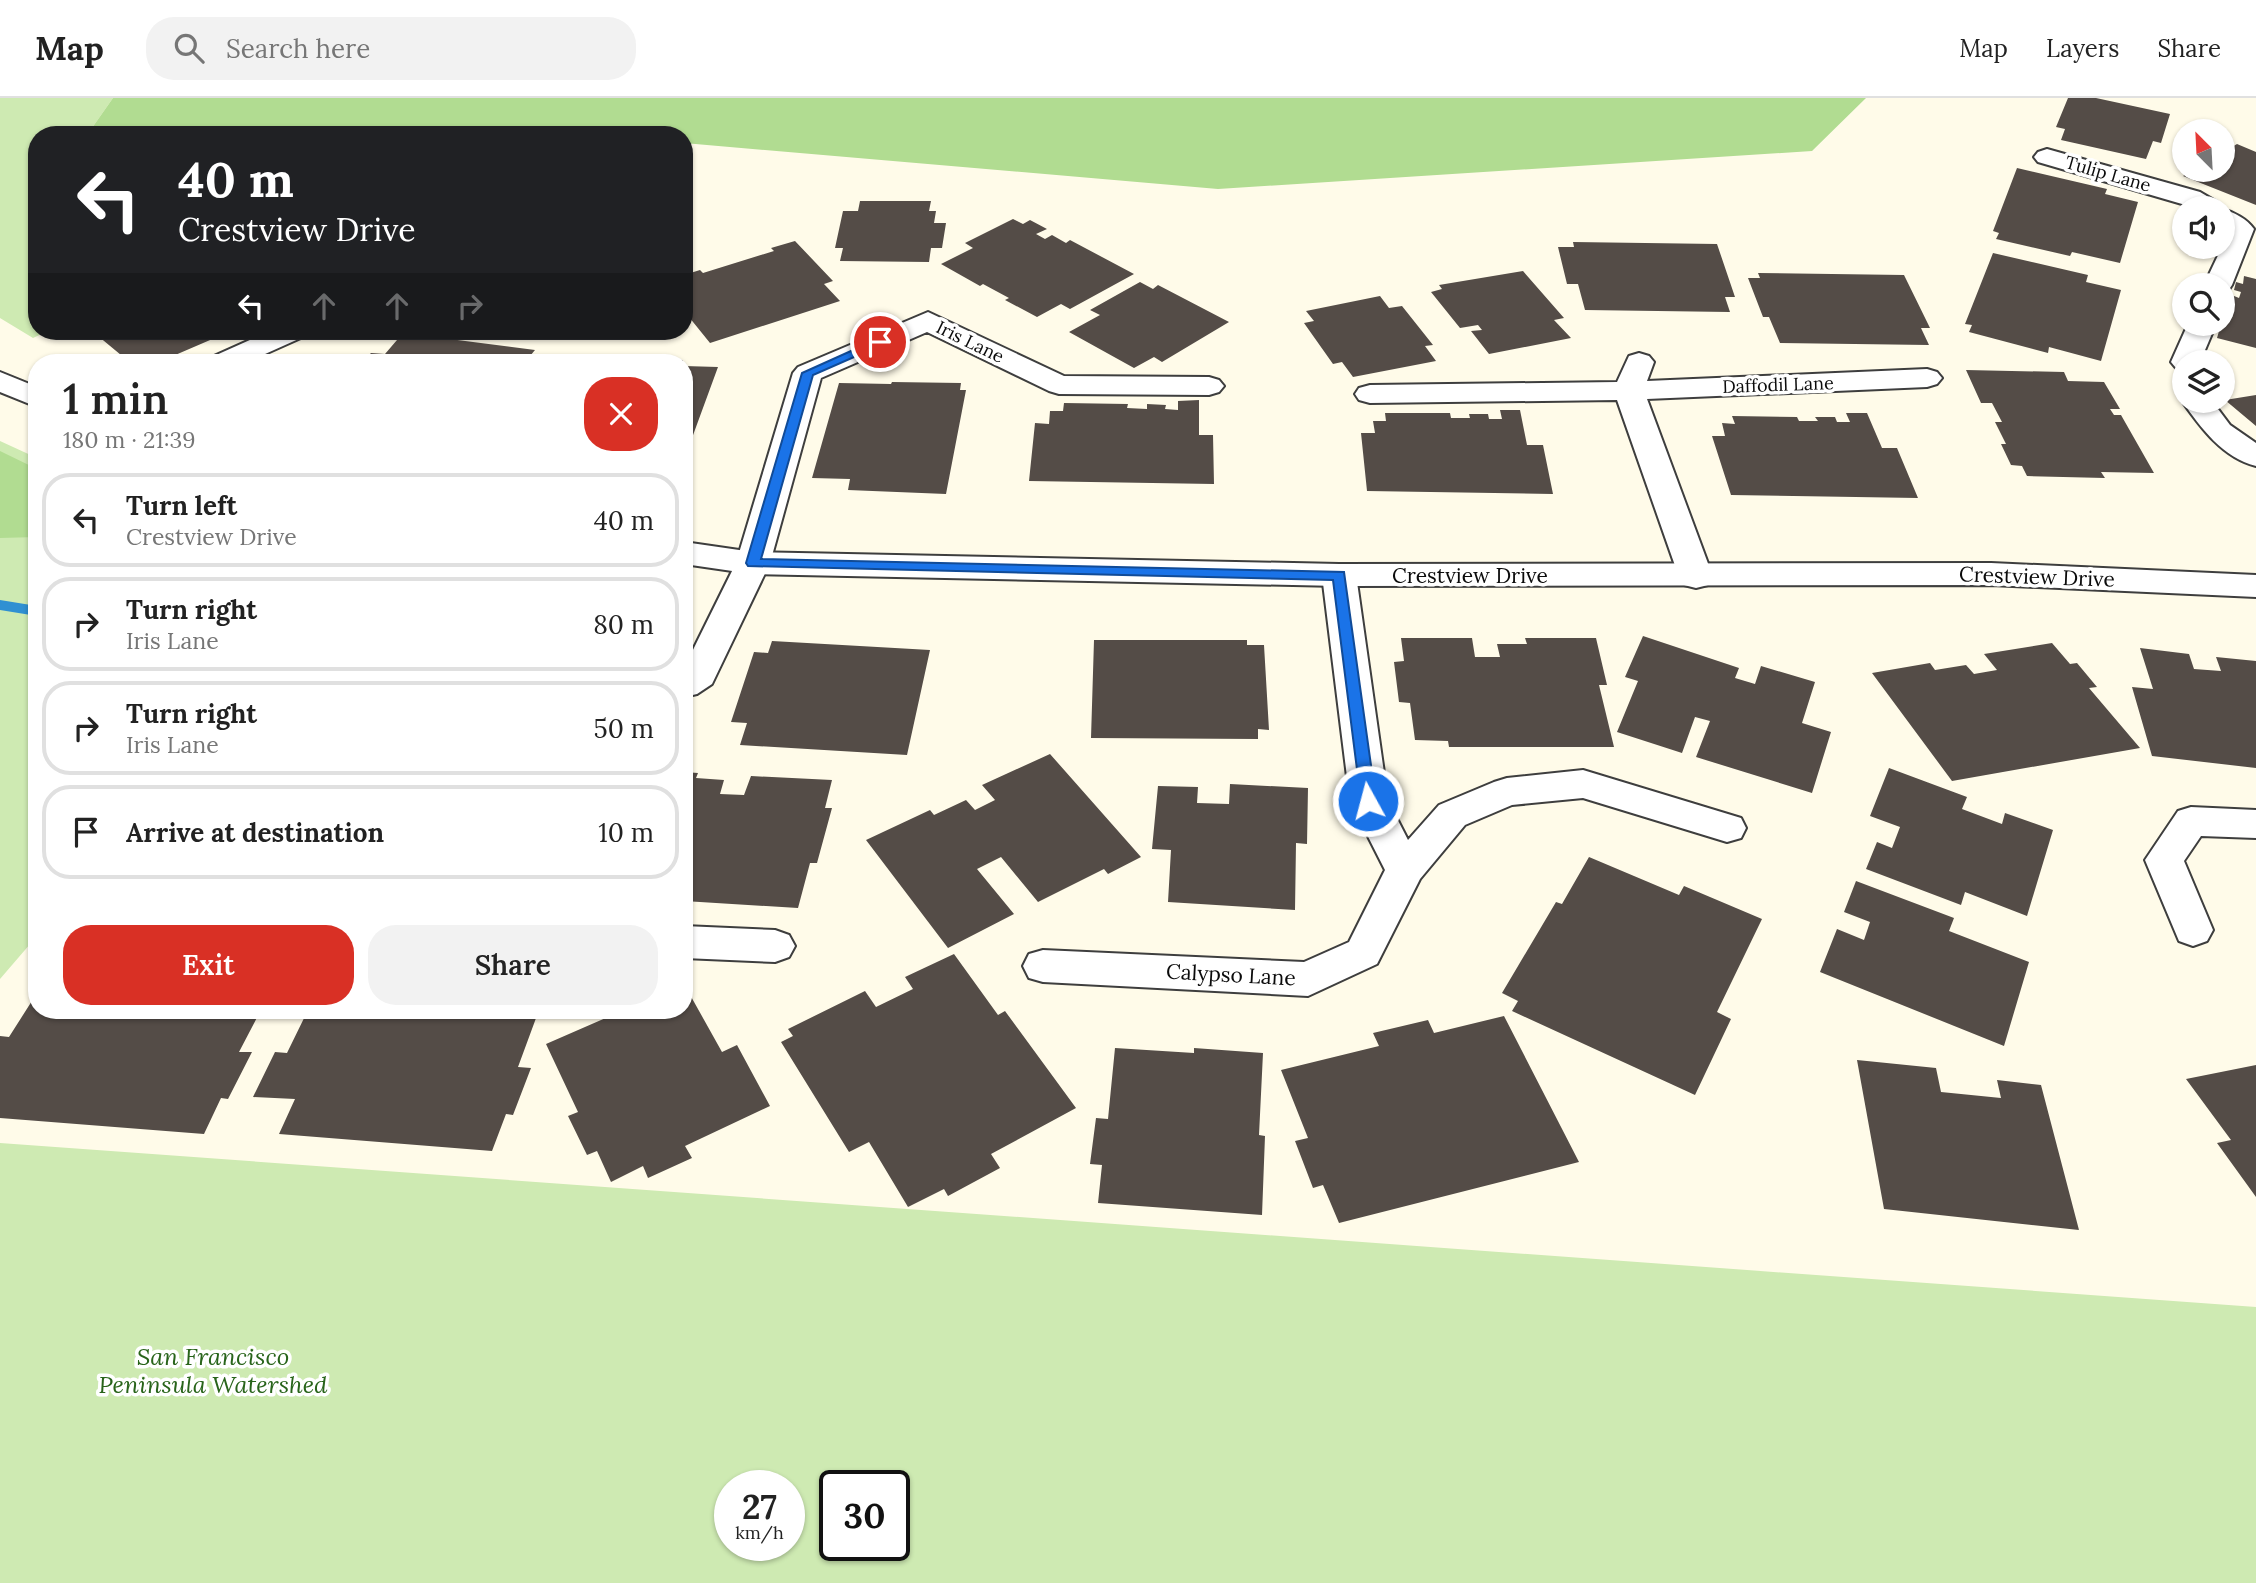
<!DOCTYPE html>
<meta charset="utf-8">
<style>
:root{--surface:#fff;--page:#f2f2f2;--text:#222;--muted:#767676;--line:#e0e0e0;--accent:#d93025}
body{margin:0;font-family:Lora,serif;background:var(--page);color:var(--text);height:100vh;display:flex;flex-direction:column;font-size:26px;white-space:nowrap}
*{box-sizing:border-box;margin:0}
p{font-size:23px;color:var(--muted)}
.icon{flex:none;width:38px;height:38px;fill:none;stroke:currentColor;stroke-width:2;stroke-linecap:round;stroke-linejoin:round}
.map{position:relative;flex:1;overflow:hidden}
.details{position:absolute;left:28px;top:256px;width:665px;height:665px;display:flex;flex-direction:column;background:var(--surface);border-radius:28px;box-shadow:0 2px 5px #0004}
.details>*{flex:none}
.top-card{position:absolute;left:28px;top:28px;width:665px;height:214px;border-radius:28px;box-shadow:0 2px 5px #0004;background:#202124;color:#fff;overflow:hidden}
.needle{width:46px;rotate:336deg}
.tools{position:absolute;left:2172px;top:21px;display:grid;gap:14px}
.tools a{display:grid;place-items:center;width:63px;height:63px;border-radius:50%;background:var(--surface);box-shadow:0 2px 5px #0004;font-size:35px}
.speed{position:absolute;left:714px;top:1372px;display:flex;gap:14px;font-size:35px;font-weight:700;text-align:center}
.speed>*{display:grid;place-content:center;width:91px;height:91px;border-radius:50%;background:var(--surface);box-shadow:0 2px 5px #0004;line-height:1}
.speed small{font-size:18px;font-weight:400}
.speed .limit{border:4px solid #111;border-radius:10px;background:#fff;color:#111}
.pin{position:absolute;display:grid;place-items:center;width:60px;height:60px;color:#fff;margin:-30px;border:4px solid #fff;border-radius:50%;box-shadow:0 2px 7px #0007}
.me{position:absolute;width:77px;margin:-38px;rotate:353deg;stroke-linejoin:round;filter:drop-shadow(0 0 5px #0008)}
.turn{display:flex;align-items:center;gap:24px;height:147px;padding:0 35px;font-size:32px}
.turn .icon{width:91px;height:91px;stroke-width:2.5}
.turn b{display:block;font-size:49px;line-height:60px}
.lanes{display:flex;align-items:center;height:66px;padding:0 35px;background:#0003;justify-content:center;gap:35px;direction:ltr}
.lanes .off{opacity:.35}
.round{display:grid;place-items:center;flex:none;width:74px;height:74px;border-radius:28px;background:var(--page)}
.head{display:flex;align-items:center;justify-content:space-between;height:119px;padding:0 35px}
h1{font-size:42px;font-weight:600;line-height:52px}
.button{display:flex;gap:14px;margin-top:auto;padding:14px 35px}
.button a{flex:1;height:80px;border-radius:28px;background:var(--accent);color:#fff;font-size:28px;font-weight:600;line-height:80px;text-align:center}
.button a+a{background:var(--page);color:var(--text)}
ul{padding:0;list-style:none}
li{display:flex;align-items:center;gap:21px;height:94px;margin:0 14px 10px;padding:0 21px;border:4px solid var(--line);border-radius:28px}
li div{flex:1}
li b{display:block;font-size:26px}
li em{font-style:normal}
header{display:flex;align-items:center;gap:42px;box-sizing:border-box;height:98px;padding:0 35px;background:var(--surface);border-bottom:2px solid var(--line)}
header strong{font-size:33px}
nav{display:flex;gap:38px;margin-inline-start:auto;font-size:24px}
.search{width:490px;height:63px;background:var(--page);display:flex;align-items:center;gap:18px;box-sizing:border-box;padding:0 24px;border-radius:28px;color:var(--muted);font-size:26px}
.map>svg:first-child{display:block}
.green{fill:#ceeab2;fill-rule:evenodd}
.forest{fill:#b1dc91}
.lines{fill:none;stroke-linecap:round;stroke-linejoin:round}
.stream{fill:#3090d2;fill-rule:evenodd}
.building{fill:#544c47}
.minor-casing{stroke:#3e3e3e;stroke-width:4}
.tertiary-casing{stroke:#3e3e3e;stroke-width:4}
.minor{fill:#fff;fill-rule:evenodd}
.tertiary{fill:#fff;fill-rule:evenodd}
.route{fill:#1a73e8;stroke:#114b97;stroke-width:2}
.labels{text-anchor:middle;stroke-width:7;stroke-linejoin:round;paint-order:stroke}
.far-street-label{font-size:18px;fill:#0b0b0b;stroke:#fff}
.street-label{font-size:21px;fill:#0b0b0b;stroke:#fff}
.near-park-label{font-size:24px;font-style:italic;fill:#28641a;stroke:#fff}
</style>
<header>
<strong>Map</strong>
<div class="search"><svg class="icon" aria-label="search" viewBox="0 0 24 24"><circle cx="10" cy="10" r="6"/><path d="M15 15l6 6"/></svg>Search here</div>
<nav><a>Map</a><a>Layers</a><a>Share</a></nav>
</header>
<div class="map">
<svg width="2256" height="1485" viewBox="0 0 2256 1485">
<rect width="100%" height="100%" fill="#fffbe9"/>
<path class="green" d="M0,0H113L87,37H37V233H48L33,240L0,220Z
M0,343L37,360V838L0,881Z
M0,1045L2256,1209V1485H0ZM730,1388H789V1447H730ZM835,1388H894V1447H835Z"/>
<path class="forest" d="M113,0H1866L1812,53L1218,91L684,45V37H585L497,29L480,37H87Z
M0,353L37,371V439L0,440Z"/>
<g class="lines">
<path class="stream" d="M0,502L37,508V518L0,512Z"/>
</g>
<path class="building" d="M2068,0H2096L2170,16L2161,45L2153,43L2146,61L2061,42L2065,31L2056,29Z
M2222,45L2232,49L2237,46L2256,54V107L2183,78L2193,72H2222Z
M2017,70L2107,91L2105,96L2138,104L2120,165L2072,154L2070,158L1996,141L1999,135L1993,133Z
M860,103H931L929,113H936L934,125H946L942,150H931L929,164L840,163L843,150H835L843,113H858Z
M1013,121L1023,126L1030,122L1047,131L1036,136L1045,141L1052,137L1066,145L1070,142L1134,176L1070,211L1061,206L1037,219L1005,202L1009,200L983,186L980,188L941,166L973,150L965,145Z
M795,143L833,183L824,186L840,203L710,245L689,219L684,221V177L700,172L703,175L774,153L771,150Z
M1573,144L1717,146L1735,199H1725L1730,214L1585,212L1578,186H1567L1558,149H1574Z
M1993,155L2088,177L2086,184L2121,192L2101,263L2049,249L2048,255L1969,234L1972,227L1965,226Z
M1523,173L1564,220L1554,222L1571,240L1489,256L1471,233L1482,232L1478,227L1460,230L1431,194L1442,191L1439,187Z
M1758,175L1904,177L1930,230H1921L1929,247L1780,245L1769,219H1763L1748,180H1760Z
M2244,178L2256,181V250L2217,240L2226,209L2230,210L2234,198L2239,200L2241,194L2234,192L2236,184L2243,186Z
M1140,184L1153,191L1158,187L1229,224L1162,264L1154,259L1134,270L1069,234L1100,217L1090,212Z
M1380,198L1389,210L1402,208L1433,247L1425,248L1436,263L1353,279L1342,264L1333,266L1304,225L1314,223L1306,213Z
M92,233H231L159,264H144L136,258L127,262Z
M403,235L535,252L525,264H362L371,255L385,256Z
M586,259L683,262L682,264H584Z
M684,268L718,269L685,359H684Z
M1966,272L2064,274L2068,283L2104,284L2120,311H2110L2114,317H2121L2154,375L2101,374L2105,380L2027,378L2022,368L2011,367L2001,346H2006L1995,324H2002L1992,305H1981Z
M892,284L961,285L960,292H966L946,396L848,392L850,381L812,380L839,285L891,286Z
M2256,297V328L2225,302Z
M1199,302V337H1213L1214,386L1029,383L1035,325L1049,326L1050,313H1063L1064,305L1128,306L1127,310L1147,311V306L1166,307L1165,311L1178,312V303Z
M1500,312H1520L1527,347H1543L1553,396L1367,393L1361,335H1375L1373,323H1386L1385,315H1450L1451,320H1470L1469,316H1488L1489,321H1502Z
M1846,315H1867L1882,350H1897L1918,400L1731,397L1712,338H1725L1722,325L1735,326L1732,318L1797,319L1799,323H1818L1815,319H1835L1837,324H1850Z
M1643,538L1739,570L1735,580L1755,586L1761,568L1815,584L1802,625L1831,634L1812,695L1696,659L1710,623L1695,619L1682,655L1617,634L1638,583L1625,579Z
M1401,540H1472L1475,559H1500L1497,546H1527L1525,540H1596L1607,587H1599L1614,649H1449L1448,643L1415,642L1410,605L1399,604L1394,564L1404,563Z
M1094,542H1247V547H1264L1269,632L1258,631V641L1091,640Z
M772,543L930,552L907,657L740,647L747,625L731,624L754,554L768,555Z
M2052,545L2070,566L2077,565L2097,589L2089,590L2140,650L1952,683L1872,575L1930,565L1935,572L1966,567L1974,576L1997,572L1984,556Z
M2140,550L2189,556L2194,571L2221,573L2216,559L2256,563V670L2152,658L2132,589L2153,591Z
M1050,656L1141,759L1108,776L1104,771L1038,804L1001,759L977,771L1014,816L948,850L866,742L930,712L934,717L966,702L975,712L995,702L982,687Z
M1889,670L1967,699L1962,711L2002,726L2005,715L2053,732L2027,818L1965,794L1961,807L1866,771L1877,744L1892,750L1900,729L1870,718Z
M684,674L698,675L696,680L724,682L720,696L744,697L751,678L832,682L825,710H832L817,765H810L798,810L684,803Z
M1230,686L1308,690L1307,746L1296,745L1295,812L1168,804L1171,752L1152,751L1158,688L1198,689L1197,705L1229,706Z
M1589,759L1679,797L1684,788L1762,821L1717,914L1731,921L1695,997L1512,913L1518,903L1502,895L1556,804L1562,806Z
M1856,783L1954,820L1949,833L2029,864L2004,948L1820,874L1837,831L1864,842L1870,824L1844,814Z
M954,856L998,917L1005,913L1076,1010L991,1056L1000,1070L948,1098L944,1091L908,1109L869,1044L849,1054L781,944L793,938L788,931L865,893L876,909L913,891L905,879Z
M684,886L722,954L737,947L770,1008L685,1048L692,1060L648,1080L643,1068L611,1084L597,1053L587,1057L568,1018L578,1014L546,946L624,912H684Z
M37,895V912H261L239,954H252L228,1001L221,1000L204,1036L0,1020V938L9,939Z
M308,912H539L518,969L531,970L513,1017L506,1016L492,1053L279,1036L295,1001L253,999L275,954L287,955Z
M1504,918L1579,1064L1339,1125L1323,1087L1313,1090L1295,1043L1308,1040L1281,972L1379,948L1373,935L1428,922L1434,935Z
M1115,950L1194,955V950L1263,955L1259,1037L1265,1038L1262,1117L1098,1105L1102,1067L1090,1066L1096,1020L1108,1021Z
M1857,962L1936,970L1941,994L2001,1000L1997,982L2041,987L2079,1132L1884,1111Z
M2256,967V1099L2217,1045L2231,1042L2186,981Z"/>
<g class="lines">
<defs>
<path id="minor" d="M2047,51L2200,94L2217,104L2221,110H2190L2182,106L2038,64L2034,59L2038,54Z
M2222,111C2234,114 2247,121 2254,131L2232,187L2228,193L2222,194V187H2204L2222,149L2227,133L2222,131Z
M928,214L1064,278L1209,279L1219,282L1224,288L1219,294L1209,297L1059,296L1049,293L927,234L821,280L770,465L712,586L697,596L684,599V570L736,465L793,275L798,269Z
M2188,226H2216L2200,264H2184V272L2176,270L2171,264Z
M270,233H307L303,239L247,264H209L214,258Z
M1639,255L1649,258L1654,264L1647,283L1927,271L1937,274L1942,280L1937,286L1927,289L1647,301L1713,479L1708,487L1696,490L1684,487L1679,479L1617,302L1370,305L1359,302L1355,296L1359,290L1370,287L1617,284L1629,258Z
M2184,300V303H2212L2230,327L2256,345V368C2223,360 2201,330 2182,303Z
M1339,466L1351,469L1356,477L1388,703L1408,742L1439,707L1494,684L1507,680L1583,672L1741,720L1746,730L1741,740L1727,744L1583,700L1512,707L1465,727L1420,781L1377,866L1308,898L1043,884L1029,880L1023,868L1029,856L1043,852L1304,864L1349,844L1385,772L1350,703L1322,477L1327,469Z
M2191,709L2256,712V740L2201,738L2184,763L2213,832L2207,843L2193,848L2179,843L2145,762L2178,713Z
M684,828L775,832L789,837L795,848L789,859L775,864L684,860Z"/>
<path id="tertiary" d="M0,274L37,289V309L0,294Z
M684,444L753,454L1339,466L1991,465L2256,477V499L1991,487L1339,488L753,476L684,466Z"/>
</defs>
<use href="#minor" class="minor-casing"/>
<use href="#tertiary" class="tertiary-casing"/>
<use href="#minor" class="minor"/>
<use href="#tertiary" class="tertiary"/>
</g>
<path class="route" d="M880,240L886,244L884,246L813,277L761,461L1344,474L1376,703L1374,707H1363L1361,703L1333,482L748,468L746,465L802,275Z"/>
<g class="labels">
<g class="far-street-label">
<text transform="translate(2108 76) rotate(16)" y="6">Tulip Lane</text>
<text transform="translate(970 244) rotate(26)" y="6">Iris Lane</text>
<text transform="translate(1778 287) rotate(-2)" y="6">Daffodil Lane</text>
</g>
<g class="street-label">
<text x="1470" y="485">Crestview Drive</text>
<text transform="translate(2037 479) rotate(2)" y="7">Crestview Drive</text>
<text transform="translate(1231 877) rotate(3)" y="7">Calypso Lane</text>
</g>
<g class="near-park-label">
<text x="213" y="1267">San Francisco<tspan x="213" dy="28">Peninsula Watershed</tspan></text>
</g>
</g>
</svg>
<div class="tools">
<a><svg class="needle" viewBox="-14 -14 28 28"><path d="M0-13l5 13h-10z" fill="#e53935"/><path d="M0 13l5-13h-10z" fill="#767676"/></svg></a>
<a><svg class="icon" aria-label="sound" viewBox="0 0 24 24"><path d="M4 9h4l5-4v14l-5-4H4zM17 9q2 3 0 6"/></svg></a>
<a><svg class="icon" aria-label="search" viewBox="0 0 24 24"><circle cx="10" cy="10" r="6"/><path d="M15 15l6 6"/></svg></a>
<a><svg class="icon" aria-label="layers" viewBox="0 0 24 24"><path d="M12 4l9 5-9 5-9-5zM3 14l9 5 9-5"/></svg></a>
</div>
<div class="speed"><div>27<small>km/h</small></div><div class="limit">30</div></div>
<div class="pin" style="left:880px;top:244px;background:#d93025"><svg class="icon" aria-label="arrive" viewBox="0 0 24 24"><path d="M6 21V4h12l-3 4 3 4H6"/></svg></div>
<svg class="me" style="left:1368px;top:703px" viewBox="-20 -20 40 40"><circle r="17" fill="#1a73e8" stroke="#fff" stroke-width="3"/><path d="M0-11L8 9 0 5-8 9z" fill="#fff"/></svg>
<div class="top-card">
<div class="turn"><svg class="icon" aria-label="left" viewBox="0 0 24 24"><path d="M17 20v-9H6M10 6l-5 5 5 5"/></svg><div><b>40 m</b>Crestview Drive</div></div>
<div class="lanes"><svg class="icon" aria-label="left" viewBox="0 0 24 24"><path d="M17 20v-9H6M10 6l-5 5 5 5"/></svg><svg class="icon off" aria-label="ahead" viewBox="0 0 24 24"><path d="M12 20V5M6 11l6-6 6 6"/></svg><svg class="icon off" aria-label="ahead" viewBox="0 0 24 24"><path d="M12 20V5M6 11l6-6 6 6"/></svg><svg class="icon off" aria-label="right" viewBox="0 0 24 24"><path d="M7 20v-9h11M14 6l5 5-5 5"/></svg></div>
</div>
<section class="details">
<div class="head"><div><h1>1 min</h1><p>180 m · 21:39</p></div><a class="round" style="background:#d93025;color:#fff"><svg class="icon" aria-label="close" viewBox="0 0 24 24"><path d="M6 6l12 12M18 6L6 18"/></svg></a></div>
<ul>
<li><svg class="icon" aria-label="left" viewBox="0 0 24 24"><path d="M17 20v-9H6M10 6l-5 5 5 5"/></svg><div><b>Turn left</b><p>Crestview Drive</p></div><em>40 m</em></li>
<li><svg class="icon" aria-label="right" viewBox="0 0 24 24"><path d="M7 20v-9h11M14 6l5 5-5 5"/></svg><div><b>Turn right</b><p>Iris Lane</p></div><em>80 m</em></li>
<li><svg class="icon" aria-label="right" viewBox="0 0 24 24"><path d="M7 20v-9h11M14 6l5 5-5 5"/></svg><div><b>Turn right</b><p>Iris Lane</p></div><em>50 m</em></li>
<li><svg class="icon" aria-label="arrive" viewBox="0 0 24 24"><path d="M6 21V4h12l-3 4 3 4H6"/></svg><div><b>Arrive at destination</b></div><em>10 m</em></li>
</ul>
<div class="button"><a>Exit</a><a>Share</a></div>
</section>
</div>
